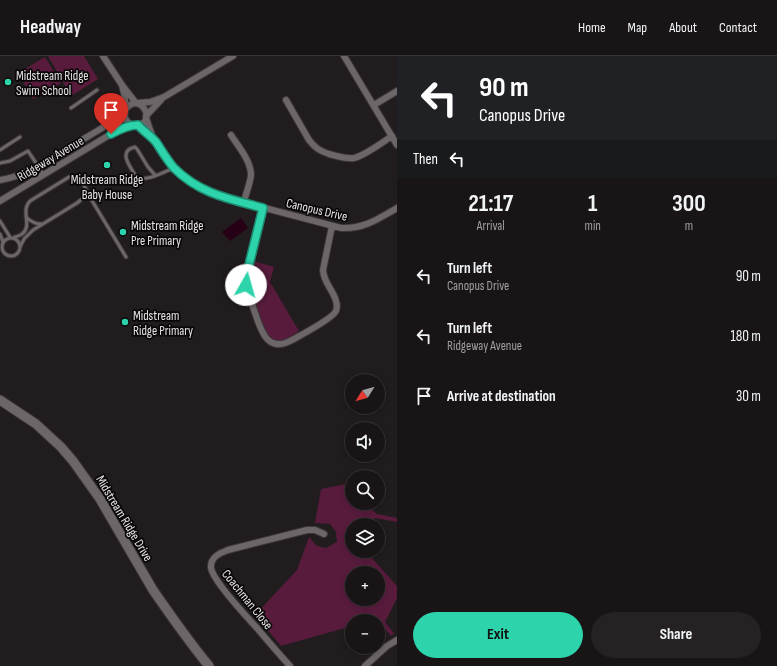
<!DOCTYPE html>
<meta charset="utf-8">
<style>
:root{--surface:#191516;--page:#262223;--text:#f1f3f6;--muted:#9f9fa1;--line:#373435;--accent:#2dd4ab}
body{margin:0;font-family:"Sofia Sans Condensed",sans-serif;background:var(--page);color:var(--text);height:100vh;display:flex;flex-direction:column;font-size:15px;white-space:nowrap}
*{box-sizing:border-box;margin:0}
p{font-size:13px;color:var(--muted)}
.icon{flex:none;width:22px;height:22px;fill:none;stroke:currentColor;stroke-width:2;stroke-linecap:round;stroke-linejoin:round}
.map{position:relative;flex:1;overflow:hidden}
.panel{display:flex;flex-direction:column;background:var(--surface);width:380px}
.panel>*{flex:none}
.top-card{background:#202124;color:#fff;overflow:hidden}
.needle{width:26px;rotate:233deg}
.controls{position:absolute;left:345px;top:318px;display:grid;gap:8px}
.controls a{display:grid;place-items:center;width:40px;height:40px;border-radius:50%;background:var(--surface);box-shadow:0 2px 6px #0003,0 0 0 1px var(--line);font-size:20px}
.pin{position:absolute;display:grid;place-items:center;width:34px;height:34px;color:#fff;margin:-41px -17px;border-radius:50% 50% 50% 0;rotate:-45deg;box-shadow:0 0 4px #0007}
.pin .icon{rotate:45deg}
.me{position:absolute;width:44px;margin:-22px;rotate:7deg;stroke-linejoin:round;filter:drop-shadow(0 0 3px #0008)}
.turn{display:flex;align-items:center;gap:14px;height:84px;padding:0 16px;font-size:18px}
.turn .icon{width:52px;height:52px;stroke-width:2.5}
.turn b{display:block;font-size:28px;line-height:34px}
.then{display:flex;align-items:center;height:38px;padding:0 16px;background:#0003;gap:8px;font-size:15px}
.eta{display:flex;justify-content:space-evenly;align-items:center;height:68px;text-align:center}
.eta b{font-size:24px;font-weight:700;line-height:28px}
.primary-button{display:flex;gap:8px;margin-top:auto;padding:8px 16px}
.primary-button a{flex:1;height:46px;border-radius:24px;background:var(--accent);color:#111;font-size:16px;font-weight:700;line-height:46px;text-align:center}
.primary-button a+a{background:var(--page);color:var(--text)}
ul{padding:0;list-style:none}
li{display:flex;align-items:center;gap:12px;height:60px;padding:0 16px}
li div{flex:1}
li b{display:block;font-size:15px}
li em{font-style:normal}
header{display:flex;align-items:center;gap:24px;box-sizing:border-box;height:56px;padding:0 20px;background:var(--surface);border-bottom:1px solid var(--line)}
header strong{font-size:19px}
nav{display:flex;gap:22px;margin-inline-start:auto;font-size:14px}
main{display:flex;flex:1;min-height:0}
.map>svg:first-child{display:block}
.green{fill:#581b3c;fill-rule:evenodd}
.water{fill:#260014}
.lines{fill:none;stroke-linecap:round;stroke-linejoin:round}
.lane-casing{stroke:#3c3739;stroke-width:5}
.street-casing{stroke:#3c3739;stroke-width:8}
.secondary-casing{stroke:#3c3739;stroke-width:11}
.lane{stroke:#6d6669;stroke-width:3}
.street{stroke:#6d6669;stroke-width:6}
.secondary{stroke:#6d6669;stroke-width:9}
.route-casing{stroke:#1d8a6f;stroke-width:10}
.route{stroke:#2dd4ab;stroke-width:7}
.poi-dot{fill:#2dd4ab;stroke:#090708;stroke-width:1.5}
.labels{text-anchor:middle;stroke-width:3.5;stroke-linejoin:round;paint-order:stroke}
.poi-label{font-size:13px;fill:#e9e5e7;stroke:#090708;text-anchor:start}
.street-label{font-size:13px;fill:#e9e5e7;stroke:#090708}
</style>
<header>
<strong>Headway</strong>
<nav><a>Home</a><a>Map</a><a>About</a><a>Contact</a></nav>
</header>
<main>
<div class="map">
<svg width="397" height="610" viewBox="0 0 397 610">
<rect width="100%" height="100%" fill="#211c1e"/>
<path class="green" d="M48,0H84L98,23L71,40L63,26L90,10L63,26Z
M45,1L61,27L33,43L18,17Z
M253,205L274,211L270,226L299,275C285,284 278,291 265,275L249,225L248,220Z
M352,427V447H372L371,453L377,458L397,462V466L375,462L369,465V469H352V495H369L371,501L397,530V542L385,566L394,577L391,580L376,563L370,565H352V570L281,590L255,559L297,514L309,481L317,490L326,492L337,486L336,476L330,468L315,467L321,433ZM352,517H378V543H352Z"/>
<path class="water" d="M241,162L248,172L230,185L222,176Z"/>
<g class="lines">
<defs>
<path id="lane" d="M71,52L97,34
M0,94L20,81
M0,107L10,105L28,95L44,119
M155,119L148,111L137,93L135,91C116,95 132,113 137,122C149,125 163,116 174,112
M88,138L126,201
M26,161C31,166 35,168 42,168
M0,165L10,181
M0,178L3,186
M2 191a9 9 0 1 1 18 0a9 9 0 1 1-18 0Z
M13,182C16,180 20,180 22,178C33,170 20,155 30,145L69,121C72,121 74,120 76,121C82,123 86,133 88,138L77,147L33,174L24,183L20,191"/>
<path id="street" d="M103,0L122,29L136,47
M344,0L397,89
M122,29C123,34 125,39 125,45C126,52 121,62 130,68C132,69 136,69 139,69C157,64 139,35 126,53
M286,44L309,84C315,92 320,95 329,98C337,100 346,103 354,102C364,100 383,86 392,80
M137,47L150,46L164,41L233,0
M374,49L397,35
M146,60L161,44
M146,62C149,70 151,78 155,86C168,111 190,128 216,139L341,172C364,173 378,163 397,152
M138,69L152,83
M231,79C238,90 251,105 251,119C250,128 246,137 244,146
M0,124C28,120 51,102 75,88C92,78 109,69 125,56
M0,145L111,78L123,72L133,69
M263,152C259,169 255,186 251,203C249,210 246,217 246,224C246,233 251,243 253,251C260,270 265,299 292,284C301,279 332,263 336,255C337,252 337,248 336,245C333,233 324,228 323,214L332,170
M290,610C278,597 267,584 256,571C246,560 213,525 211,512C210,501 220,497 228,494L307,474H315L324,478
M365,610L387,590L397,584"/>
<path id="secondary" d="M0,344L36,368L61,391L73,405L100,443L153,534C171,560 189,586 209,610"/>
</defs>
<use href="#lane" class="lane-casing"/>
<use href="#street" class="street-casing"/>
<use href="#secondary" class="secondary-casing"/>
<use href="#lane" class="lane"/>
<use href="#street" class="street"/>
<use href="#secondary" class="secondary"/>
</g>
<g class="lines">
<defs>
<path id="route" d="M111,78C120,73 128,69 138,69C143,75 151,80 156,86C162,95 167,104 174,112C200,138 230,143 263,152L246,221V229"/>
</defs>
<use href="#route" class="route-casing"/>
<use href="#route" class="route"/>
</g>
<g class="poi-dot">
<circle cx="8" cy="26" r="4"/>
<circle cx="107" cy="109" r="4"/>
<circle cx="123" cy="176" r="4"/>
<circle cx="125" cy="266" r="4"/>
</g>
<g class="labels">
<g class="poi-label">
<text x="16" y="24">Midstream Ridge<tspan x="16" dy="15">Swim School</tspan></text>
<text x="107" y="128" text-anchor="middle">Midstream Ridge<tspan x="107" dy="15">Baby House</tspan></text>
<text x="131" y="174">Midstream Ridge<tspan x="131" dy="15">Pre Primary</tspan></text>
<text x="133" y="264">Midstream<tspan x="133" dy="15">Ridge Primary</tspan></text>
</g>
<g class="street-label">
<text transform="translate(50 102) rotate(-31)" y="5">Ridgeway Avenue</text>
<text transform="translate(317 153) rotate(13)" y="5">Canopus Drive</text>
<text transform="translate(125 462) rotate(59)" y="5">Midstream Ridge Drive</text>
<text transform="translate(248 543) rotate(51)" y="5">Coachman Close</text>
</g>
</g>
</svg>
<div class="controls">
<a><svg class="needle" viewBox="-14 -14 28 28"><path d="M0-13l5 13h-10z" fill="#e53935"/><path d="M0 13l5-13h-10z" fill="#9f9fa1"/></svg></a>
<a><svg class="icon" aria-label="sound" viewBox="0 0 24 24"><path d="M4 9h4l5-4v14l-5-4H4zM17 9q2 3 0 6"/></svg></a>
<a><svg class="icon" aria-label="search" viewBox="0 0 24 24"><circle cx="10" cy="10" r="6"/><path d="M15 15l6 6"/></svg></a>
<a><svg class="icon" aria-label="layers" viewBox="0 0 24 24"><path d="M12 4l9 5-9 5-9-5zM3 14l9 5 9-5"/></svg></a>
<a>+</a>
<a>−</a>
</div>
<div class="pin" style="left:111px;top:78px;background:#d93025"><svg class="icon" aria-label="arrive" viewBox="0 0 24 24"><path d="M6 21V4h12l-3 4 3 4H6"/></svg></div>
<svg class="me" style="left:246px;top:229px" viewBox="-20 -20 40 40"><circle r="19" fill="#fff"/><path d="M0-13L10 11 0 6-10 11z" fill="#2dd4ab"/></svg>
</div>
<section class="panel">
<div class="top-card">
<div class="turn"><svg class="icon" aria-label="left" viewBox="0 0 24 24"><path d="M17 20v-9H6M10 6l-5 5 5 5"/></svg><div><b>90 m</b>Canopus Drive</div></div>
<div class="then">Then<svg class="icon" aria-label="left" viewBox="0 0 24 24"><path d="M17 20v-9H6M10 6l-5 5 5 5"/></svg></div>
</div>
<div class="eta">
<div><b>21:17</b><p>Arrival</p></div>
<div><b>1</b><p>min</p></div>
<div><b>300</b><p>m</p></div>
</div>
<ul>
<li><svg class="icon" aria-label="left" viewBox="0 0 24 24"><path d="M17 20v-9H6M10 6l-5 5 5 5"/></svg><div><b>Turn left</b><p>Canopus Drive</p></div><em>90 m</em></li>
<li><svg class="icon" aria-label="left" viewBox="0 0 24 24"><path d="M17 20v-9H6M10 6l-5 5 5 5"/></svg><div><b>Turn left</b><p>Ridgeway Avenue</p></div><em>180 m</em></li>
<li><svg class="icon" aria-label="arrive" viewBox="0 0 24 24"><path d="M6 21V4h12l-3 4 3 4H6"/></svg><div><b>Arrive at destination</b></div><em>30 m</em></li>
</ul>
<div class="primary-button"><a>Exit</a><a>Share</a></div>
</section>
</main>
